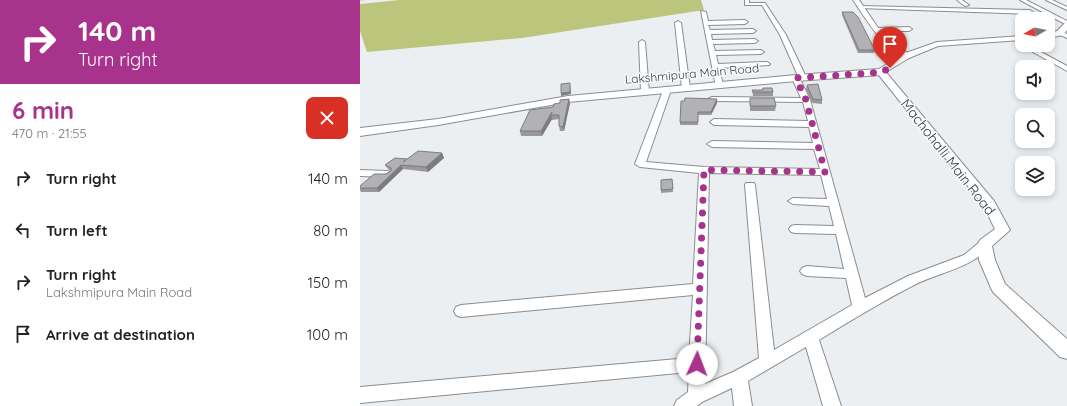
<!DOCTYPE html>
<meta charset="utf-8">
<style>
:root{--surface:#fff;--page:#f6f6f6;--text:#222;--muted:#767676;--accent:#a7338c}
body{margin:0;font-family:Quicksand,sans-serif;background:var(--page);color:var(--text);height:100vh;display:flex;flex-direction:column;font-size:15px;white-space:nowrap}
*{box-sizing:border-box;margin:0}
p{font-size:13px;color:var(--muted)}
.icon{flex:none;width:22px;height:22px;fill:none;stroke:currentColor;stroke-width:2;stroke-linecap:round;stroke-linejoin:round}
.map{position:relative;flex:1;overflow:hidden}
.sheet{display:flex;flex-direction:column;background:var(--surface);width:360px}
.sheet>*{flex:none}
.banner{background:#a7338c;color:#fff;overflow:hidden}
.needle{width:26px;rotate:261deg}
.fabs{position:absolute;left:655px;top:12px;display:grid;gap:8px}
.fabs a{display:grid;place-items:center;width:40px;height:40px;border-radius:8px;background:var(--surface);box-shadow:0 2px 6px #0003;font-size:20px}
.pin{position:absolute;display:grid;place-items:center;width:34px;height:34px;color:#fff;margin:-41px -17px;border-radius:50% 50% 50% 0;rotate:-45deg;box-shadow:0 0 4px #0007}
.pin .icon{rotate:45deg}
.me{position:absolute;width:44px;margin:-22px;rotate:2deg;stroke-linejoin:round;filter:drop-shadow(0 0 3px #0008)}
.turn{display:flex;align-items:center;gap:14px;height:84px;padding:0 12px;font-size:18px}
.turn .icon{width:52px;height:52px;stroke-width:2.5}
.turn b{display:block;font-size:28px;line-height:34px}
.round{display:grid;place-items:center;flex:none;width:42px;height:42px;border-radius:8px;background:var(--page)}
.head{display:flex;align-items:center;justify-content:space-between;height:68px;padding:0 12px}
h1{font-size:24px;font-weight:700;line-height:30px;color:var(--accent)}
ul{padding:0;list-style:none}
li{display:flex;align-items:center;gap:12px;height:52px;padding:0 12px}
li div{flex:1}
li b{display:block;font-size:15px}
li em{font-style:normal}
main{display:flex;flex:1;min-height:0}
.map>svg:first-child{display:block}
.forest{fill:#bbc57c}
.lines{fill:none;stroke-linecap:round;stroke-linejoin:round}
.minor-casing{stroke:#8a8d90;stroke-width:2}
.tertiary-casing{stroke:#8a8d90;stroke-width:2}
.secondary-casing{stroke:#8a8d90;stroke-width:2}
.path{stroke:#979a9c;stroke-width:1;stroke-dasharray:0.5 1.5;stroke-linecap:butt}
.minor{fill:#fff;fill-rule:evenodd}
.tertiary{fill:#fff;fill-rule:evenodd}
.secondary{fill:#fff;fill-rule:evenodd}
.wall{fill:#99999d}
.shaded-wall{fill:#7d7d7f}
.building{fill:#b2b2b6;stroke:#7d7d7f}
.route{stroke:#a7338c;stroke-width:7;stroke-dasharray:0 12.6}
.labels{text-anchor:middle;stroke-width:3;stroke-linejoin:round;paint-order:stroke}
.far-street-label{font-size:12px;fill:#38393a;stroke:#f9fcff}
.street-label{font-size:14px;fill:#38393a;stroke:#f9fcff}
</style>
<main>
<section class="sheet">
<div class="banner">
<div class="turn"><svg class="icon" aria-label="right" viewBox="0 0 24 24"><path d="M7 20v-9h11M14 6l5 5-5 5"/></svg><div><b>140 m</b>Turn right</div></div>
</div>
<div class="head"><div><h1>6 min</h1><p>470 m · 21:55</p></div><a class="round" style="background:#d93025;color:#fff"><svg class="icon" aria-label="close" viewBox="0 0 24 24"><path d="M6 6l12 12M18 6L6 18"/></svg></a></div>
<ul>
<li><svg class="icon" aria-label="right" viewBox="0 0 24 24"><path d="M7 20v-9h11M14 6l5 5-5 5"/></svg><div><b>Turn right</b></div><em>140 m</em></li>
<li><svg class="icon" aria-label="left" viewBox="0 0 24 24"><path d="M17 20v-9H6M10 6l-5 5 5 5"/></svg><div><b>Turn left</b></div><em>80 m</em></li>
<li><svg class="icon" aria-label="right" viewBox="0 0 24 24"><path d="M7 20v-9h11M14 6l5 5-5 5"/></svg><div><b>Turn right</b><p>Lakshmipura Main Road</p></div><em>150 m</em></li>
<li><svg class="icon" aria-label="arrive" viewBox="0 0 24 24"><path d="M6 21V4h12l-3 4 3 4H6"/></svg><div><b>Arrive at destination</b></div><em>100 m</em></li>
</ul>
</section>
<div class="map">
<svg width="707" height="406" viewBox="0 0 707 406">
<rect width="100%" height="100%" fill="#ebeff2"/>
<path class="forest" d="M40,0H341L344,10L162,38L7,52L0,31V4Z"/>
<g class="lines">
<defs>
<path id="minor" d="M385,0H389V3H405L426,35L446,77L440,79L450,100L505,298L548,276L604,255L621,241L625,240L629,241L631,244C618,266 578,273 556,284C523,301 491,320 459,340L481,406H463L446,347L388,381L392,406H374L372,388L342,402L337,406H314L317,400L328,392L329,372L0,403V387L329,358L333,295L101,317L96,315L94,311L96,307L101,305L333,284L339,173L280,167L275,164L304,88H310L311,90L286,162L344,167L460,169L454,149L352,147L347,144L352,141L453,143L449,127L354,125L350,122L354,119L448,121L443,102L352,101L348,99L352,97L441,98L432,78L438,76L420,35L402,5H385ZM349,173L461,175L467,199L433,198L428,201L433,204L469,206L474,226L435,225L431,226L429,229L431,232L435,233L476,234L484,269L447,266L442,268L440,271L442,274L447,276L486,278L492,305L414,350L395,185L394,183H386L385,185L399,358L373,372L345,384Z
M597,0H602L609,5L605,6Z
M660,0H666L707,21V25Z
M686,0H692L707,7V10Z
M501,6L670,10L673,12L670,14L499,8Z
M341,11L346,12L348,21L385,20L388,22L385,24L348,25L350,30L393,29L396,31L393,33L351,34L352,40L395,39L398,41L395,43L353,44L355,51L401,50L404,52L401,54L356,55L358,64L407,62L410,64L409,65L359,68L363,85L359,87H356Z
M318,21L321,23L330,88L326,90L322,88L315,23Z
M517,28L549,27L552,29L549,31H515L514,30Z
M700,31L707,34V38L698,34L697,33Z
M282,40L285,42L289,92L285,94L281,92L279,42Z
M662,44V45H668L707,66V71L662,46Z
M0,170L28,171L33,174L28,177L0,176Z"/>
<path id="tertiary" d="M493,0H499L525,38L549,54V58C531,61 502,13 493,0Z
M518,70H524L634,201L650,230L632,246L635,260L645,284L707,339V359L700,357L633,292L631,288L619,260L618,244L620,240L635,229L623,205L518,74Z"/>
<path id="secondary" d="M704,24H707V30L703,35L688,38V34L697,31Z
M662,36V40L578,46L549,58L521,75L436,81L208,102L78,125L0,136V128L78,119L208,96L436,75L519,69L543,54L577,42Z"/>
</defs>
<use href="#minor" class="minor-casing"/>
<use href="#tertiary" class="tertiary-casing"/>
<use href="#secondary" class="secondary-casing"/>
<path class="path" d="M0,1L6,0"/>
<use href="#minor" class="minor"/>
<use href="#tertiary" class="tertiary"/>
<use href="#secondary" class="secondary"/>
</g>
<path class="wall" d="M482,12L515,50L514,53H498L482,15Z
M447,85L462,100V104L452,103L446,89Z
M403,88L413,92V96H393L392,90H402Z
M390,98L416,106L415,111H390Z
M324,101L357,103L351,115H338V125H320V122Z
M200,103H210L204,131H200L199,126V119L192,120V119L182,136H161L160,131L193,107Z
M82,153L84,158L68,172L43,169L19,192H1L0,190V186L31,171L28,169L25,165L47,160Z
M312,179L313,192L301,193V180Z"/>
<path class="shaded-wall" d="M210,83L211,94L201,96V93Z
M209,99L210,103L204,131L203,127Z
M357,99V103L351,115V112Z
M192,112L191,115L192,119L182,136L181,131Z
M82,153L84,158L68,172L66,167Z
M41,165L43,169L19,192L17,188Z"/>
<path class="building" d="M482,12H493L498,17L515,50H499Z
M210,83V92L201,93V84Z
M458,84L462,100L453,99L447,85Z
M403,88H412L413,92H393L392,90H403Z
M325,98L357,99L351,112H338V122H320L321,101H324Z
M390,98H414L416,106H390Z
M209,99L203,127L199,126V115H191L192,112L181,131H160L170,110L193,107L194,104L200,103V100Z
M58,151L82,153L66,167L41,165L17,188H0V186L14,174H26L31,171V168L25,165L35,158L47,159L43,162Z
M312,179L313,189L301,190V180Z"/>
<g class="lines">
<path class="route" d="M337,364L344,170L465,172L446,100L436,78L512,73L521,72L530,68"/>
</g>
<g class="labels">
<g class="far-street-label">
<text transform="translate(332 74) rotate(-5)" y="4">Lakshmipura Main Road</text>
</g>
<g class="street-label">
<text transform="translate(588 157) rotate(52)" y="5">Machohalli Main Road</text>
</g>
</g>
</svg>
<div class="fabs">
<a><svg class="needle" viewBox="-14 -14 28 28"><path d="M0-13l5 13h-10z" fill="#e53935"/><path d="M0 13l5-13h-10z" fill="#767676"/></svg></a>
<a><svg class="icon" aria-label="sound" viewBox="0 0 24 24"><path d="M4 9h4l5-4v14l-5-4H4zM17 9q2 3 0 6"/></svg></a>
<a><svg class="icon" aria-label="search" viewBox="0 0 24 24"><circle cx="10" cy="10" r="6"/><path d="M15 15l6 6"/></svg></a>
<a><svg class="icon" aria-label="layers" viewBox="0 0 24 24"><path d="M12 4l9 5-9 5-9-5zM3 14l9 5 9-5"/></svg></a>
</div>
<div class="pin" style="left:530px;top:68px;background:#d93025"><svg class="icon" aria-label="arrive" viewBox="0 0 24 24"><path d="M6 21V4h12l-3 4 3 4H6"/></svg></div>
<svg class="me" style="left:337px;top:364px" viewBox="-20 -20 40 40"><circle r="19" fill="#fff"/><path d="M0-13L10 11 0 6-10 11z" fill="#a7338c"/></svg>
</div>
</main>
